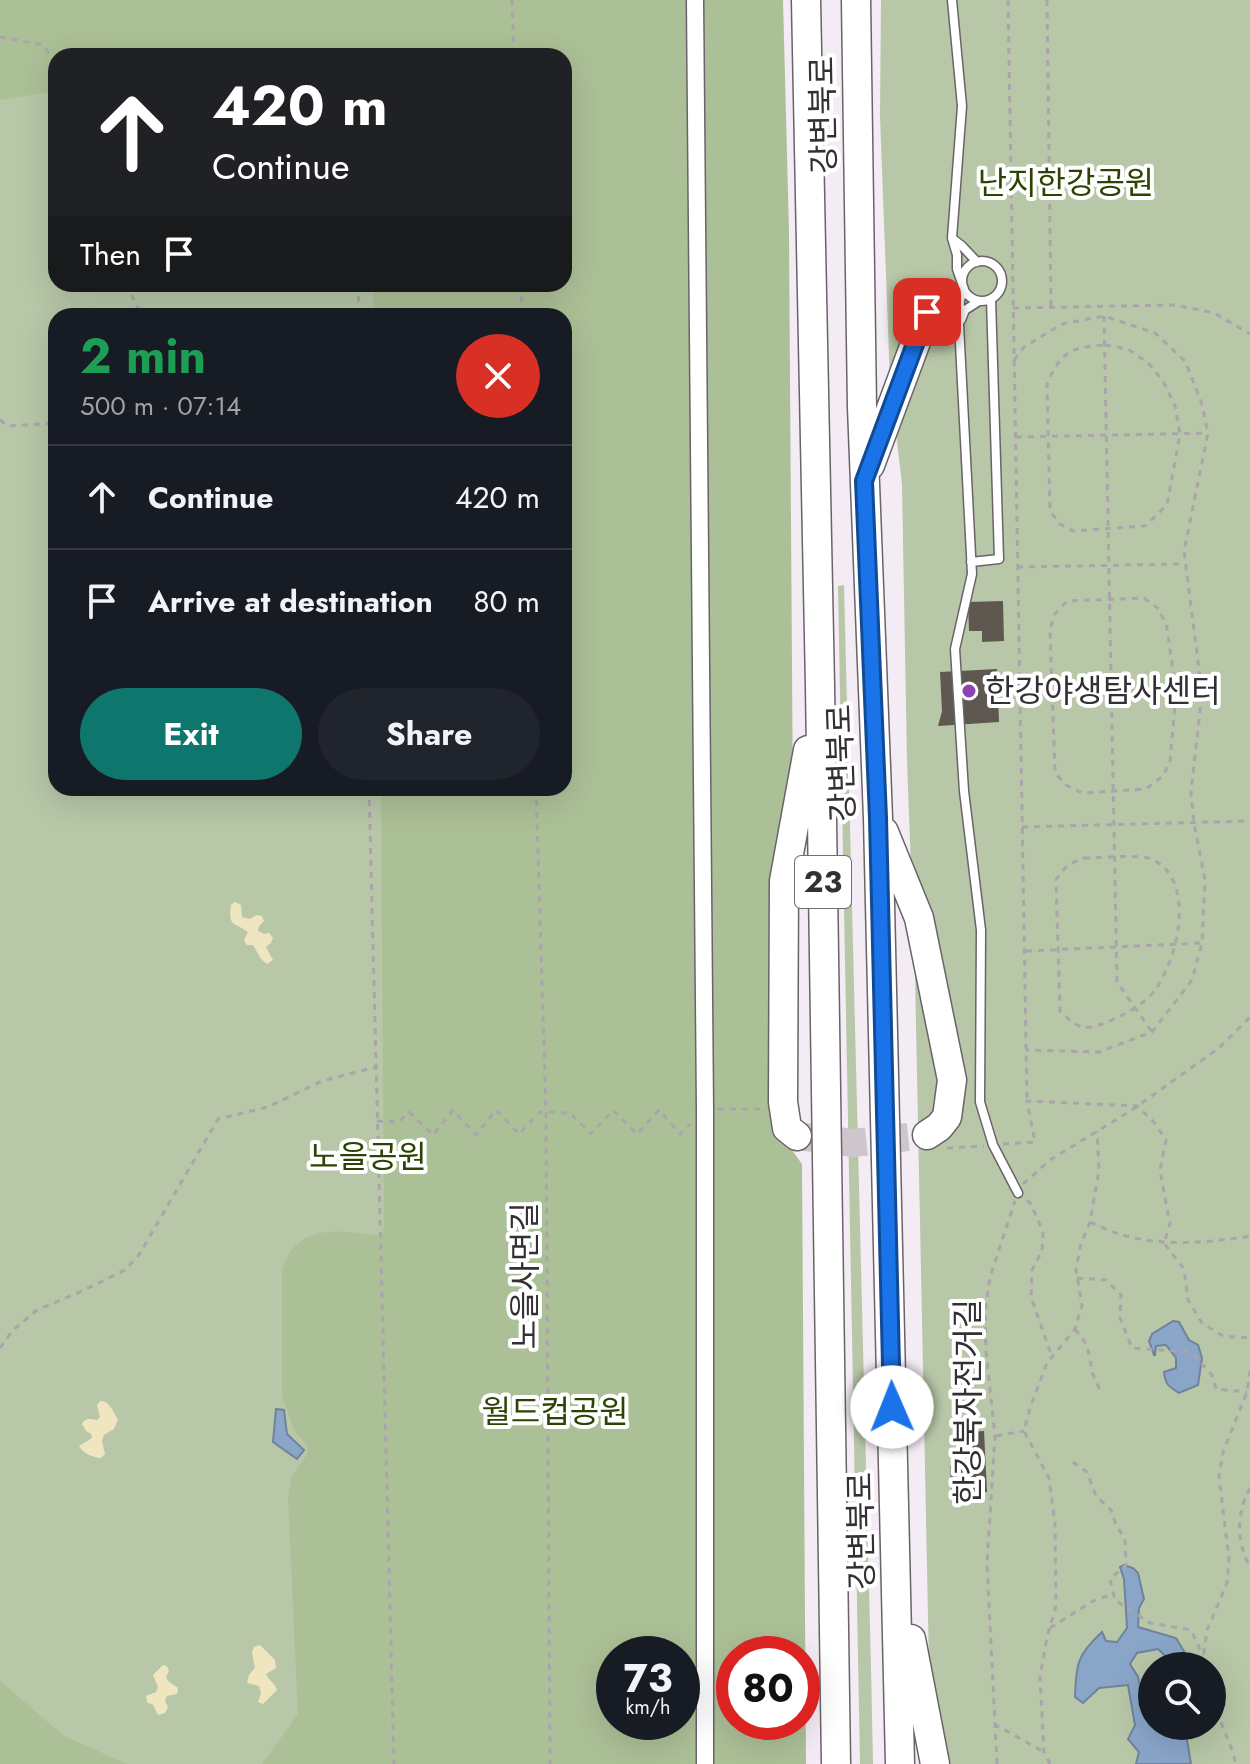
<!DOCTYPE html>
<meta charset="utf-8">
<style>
:root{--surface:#171b24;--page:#20242c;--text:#f1f3f6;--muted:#9ea1a6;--line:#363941;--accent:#0f766e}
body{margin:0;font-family:Jost,"Noto Sans KR",sans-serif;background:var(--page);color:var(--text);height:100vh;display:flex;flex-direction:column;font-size:30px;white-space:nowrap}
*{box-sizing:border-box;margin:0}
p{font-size:26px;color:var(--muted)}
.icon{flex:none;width:44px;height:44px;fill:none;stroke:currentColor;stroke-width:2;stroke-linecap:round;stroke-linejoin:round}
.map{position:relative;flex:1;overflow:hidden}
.details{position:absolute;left:48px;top:308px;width:524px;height:488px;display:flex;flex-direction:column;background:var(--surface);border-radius:24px;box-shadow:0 8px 32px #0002}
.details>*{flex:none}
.hud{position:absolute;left:48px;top:48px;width:524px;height:244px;border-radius:24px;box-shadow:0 8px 32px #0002;background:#202124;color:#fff;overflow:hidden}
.fabs{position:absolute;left:1138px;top:1652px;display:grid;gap:16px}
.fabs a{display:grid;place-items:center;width:88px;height:88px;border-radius:50%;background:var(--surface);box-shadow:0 8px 32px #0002;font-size:40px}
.speed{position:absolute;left:596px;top:1636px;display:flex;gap:16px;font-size:40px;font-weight:700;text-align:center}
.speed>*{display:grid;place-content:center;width:104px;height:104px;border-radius:50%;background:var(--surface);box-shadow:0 8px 32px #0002;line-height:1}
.speed small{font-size:20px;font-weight:400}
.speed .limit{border:12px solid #d22;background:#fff;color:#111}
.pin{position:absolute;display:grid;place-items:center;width:68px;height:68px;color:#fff;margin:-34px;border-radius:16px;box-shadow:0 4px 12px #0006}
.me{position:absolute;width:88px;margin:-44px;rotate:359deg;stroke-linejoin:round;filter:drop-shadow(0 0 6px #0008)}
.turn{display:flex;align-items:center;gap:28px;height:168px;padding:0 32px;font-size:36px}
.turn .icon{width:104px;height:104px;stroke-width:2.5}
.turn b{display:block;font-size:56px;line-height:68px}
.then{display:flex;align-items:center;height:76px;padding:0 32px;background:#0003;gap:16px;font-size:30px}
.round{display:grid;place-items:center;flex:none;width:84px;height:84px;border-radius:42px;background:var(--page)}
.headline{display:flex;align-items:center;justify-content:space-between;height:136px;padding:0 32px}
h1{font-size:48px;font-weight:700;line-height:60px;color:#1e9e55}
.primary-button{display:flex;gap:16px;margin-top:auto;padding:16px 32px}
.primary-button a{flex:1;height:92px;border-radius:48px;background:var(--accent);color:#fff;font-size:32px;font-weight:700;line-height:92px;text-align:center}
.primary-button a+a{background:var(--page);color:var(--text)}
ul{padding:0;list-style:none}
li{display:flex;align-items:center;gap:24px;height:104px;padding:0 32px;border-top:2px solid var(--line)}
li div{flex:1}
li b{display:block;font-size:30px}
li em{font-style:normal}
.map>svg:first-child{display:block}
.green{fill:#b7c7a7;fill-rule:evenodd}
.forest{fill:#acc097;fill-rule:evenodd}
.sand{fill:#efe6c0}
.water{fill:#89a6c9;stroke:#6f839c;stroke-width:2}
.building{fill:#5e5851}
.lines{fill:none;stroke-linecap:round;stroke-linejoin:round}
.highway-tunnel{stroke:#cdc6cd;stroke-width:28;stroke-dasharray:28 14;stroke-linecap:butt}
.lane-casing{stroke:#6a636a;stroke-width:11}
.street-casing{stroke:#6a636a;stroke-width:19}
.highway-casing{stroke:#6a636a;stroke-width:31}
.path{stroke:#aba5ab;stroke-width:3;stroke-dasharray:6 6;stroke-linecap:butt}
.lane{stroke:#fff;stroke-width:8}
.street{stroke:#fff;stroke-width:16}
.highway{stroke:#fff;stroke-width:28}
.route-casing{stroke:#114b97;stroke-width:20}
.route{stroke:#1a73e8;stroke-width:14}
.poi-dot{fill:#8e43b5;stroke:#fff;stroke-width:3}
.labels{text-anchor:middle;stroke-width:8;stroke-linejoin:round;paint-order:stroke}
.shield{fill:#fff;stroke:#706e70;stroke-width:2}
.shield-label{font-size:30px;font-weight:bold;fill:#333033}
.street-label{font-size:32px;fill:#333033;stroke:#fff}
.park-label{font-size:32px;fill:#2c4303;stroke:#fff}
.poi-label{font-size:32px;fill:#333033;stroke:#fff;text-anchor:start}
</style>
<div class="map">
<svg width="1250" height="1764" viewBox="0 0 1250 1764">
<rect width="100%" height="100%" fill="#f4ecf4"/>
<path class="green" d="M0,0H737L730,1764H0ZM56,56H564V284H56ZM56,316H564V788H56ZM614,1654H682V1722H614Z
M881,0H1250V1764H931L915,975L907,761L902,484L890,382L880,116ZM1152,1666H1212V1726H1152Z
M844,585L871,1667L873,1764H860L838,586Z"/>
<path class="forest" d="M0,0H783L789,232L793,811L785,1051L792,1150L802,1164L806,1764H262L298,1714L288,1499L291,1478L308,1453L307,1446L294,1430L282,1397V1269C285,1263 287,1256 291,1251C306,1230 333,1230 356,1233C366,1234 372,1236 382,1234L384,1226L381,788H564V316H373V284H564V56H56V91L0,100ZM614,1654H682V1722H614ZM734,1654H802V1722H734Z
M0,1681L64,1736L127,1764H0Z"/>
<path class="sand" d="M235,902L241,905L242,917L250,919L256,915L262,916L264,921L259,926L258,931L264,934L269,933L273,938L271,943L266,947L273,960L267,964L261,959L253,945H247L244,940L248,932C234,922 228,927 231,905Z
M100,1401C110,1401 112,1411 118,1419L114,1429L104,1435L102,1441L105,1454L101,1458C94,1458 82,1453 79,1446L92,1438L91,1434L86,1431L82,1424C86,1417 89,1419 97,1420L100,1417L97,1405Z
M260,1645L275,1660L276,1668L266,1674C269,1681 275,1683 277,1690L263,1704L258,1702L261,1693L259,1686L247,1683L249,1675L255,1668L252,1652L254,1647Z
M163,1665L167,1666L169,1671L166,1677L168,1681L178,1688L177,1694L167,1696L165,1701L168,1707L165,1713L158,1715L153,1705L147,1702L146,1696L156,1692L158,1687L153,1675Z"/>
<path class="water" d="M1173,1321L1179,1322L1189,1340L1198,1345L1202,1358L1198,1385L1179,1393C1169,1387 1165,1384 1164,1372L1176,1368V1358L1166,1345L1156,1346L1155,1355H1154L1149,1341L1152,1334Z
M276,1409L284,1410L287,1434L304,1450L297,1459L273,1442Z
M1124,1565L1133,1568L1138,1573L1144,1599L1139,1608L1138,1627L1176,1638L1193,1666H1176L1158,1649L1137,1653L1130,1664L1138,1677L1147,1720L1161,1733L1171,1726H1187L1186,1734L1191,1764H1136L1139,1752L1128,1739L1135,1725L1128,1685L1099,1688L1083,1703L1075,1697C1076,1664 1077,1655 1102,1632L1106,1641L1117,1642L1127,1628L1124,1579L1120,1567Z"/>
<path class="building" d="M1003,601L1004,641L982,642V631H969L968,602Z
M997,669L999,722L938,726L942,711L940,672Z
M984,1431L987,1492L952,1494L950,1466L969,1465L968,1449L957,1450L956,1433Z"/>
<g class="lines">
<path class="highway-tunnel" d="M797,1136L853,1143L927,1135"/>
<defs>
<path id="lane" d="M952,0L962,106L952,238L957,255V269L964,289L960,300L959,325L972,574L955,649L964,791L981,930L980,1102L993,1145L1018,1193
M953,239L962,246L977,262
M962 281a20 20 0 1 1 40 0a20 20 0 1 1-40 0Z
M934,311L945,309L961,292
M961,320L965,310L979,301
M971,562L999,559L991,299"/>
<path id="street" d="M695,0L705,1109V1764"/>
<path id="highway" d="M806,0L820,686L836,1764
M856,0L862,407L878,818L900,1764
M870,465L927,312
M884,832L919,918L952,1080L947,1117L939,1127L927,1135
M797,1136L787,1128L783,1102L784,881L808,750
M911,1639L935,1764"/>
</defs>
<use href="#lane" class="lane-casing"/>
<use href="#street" class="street-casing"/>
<use href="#highway" class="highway-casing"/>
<path class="path" d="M512,0L514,56
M1008,0L1027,1101
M1047,0L1051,307
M0,37L43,45L56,63
M126,284L142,316
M358,284L359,316
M521,284L522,316
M1013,308L1175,305L1214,313L1250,334
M1104,316L1117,982L1152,1032
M1105,345L1128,349L1149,364L1163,381L1175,406L1180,434L1167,505L1145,526L1073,531L1060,524L1050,511L1047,384C1061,352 1070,347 1105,345Z
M1014,360L1024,347L1062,324L1104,316L1155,333L1185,361L1201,401L1208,433L1184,551L1202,693L1191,792L1194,823L1205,880L1202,943L1192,980L1152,1032L1099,1052L1026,1050
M0,420L8,426L56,423
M1016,437L1208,433
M1017,567L1184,564
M1144,598L1159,609L1167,628L1176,693L1170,762L1163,776L1146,789L1082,793L1066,785L1055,773L1050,631L1054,615L1067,601Z
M1020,694L1202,693
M369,788L394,1764
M536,788L546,1113L550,1764
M1022,827L1250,821
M1084,858C1100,858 1139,854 1151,859C1199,879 1177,967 1150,996C1139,1007 1127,1013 1114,1019C1087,1031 1081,1032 1060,1011L1056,880C1063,868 1070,863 1084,858Z
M1026,951L1202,943
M718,1109H762
M377,1121L399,1122L409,1112L433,1135L453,1110L476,1135L496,1110L519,1134L540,1112L570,1113L591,1134L613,1110L637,1134L659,1110L680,1134L690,1124
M1003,1144L1035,1142L1027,1101L1137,1106L1154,1122L1166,1140L1160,1171L1170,1224L1164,1243L1184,1269L1188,1300L1202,1323L1223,1336L1250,1338
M947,1148L984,1146
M1023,1184L1050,1160L1132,1110L1219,1048L1250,1017
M1027,1200L1031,1204L1043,1232L1042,1251L1032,1270L1031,1297L1052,1357
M1090,1222C1099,1226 1109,1231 1119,1234C1161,1247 1207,1243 1250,1236
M1077,1278L1106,1280L1121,1295L1120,1318L1132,1348L1191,1352L1212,1375L1216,1389L1247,1392
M1075,1329L1087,1345L1093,1375L1101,1392
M0,1348L13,1330L37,1310L80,1292L125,1270L139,1255L218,1119L268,1107L322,1081L376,1067
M996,1436L1024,1431
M1073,1462L1087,1472L1096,1496L1111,1510L1116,1525L1125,1539L1126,1565L1110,1579L1115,1600L1150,1623L1191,1630L1203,1656
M1250,1488C1236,1514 1236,1541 1250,1567
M1050,1628L1093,1601L1113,1594
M1202,1666L1207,1630L1227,1583L1229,1558L1219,1477L1223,1452L1247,1392L1250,1371
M1212,1700L1234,1755L1235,1764
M994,1724L1044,1752
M997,1764L987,1564L995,1436L986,1351L985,1314L990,1277L1015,1201
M1050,1764L1044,1752L1040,1677L1047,1637L1056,1606L1055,1524L1049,1478L1024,1431L1031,1405L1047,1363L1075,1329L1082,1305L1076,1270L1080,1247L1090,1222L1099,1170L1097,1131"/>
<use href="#lane" class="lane"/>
<use href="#street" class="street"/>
<use href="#highway" class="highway"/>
</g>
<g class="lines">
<defs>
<path id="route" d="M892,1407L878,818L864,481L927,312"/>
</defs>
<use href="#route" class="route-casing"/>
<use href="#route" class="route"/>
</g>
<circle class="poi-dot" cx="969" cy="691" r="8"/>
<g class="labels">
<rect class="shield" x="795" y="856" width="56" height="52" rx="6"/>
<g class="shield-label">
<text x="823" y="892">23</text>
</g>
<g class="street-label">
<text transform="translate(823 115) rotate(-91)" y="11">강변북로</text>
<text transform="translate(841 763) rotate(-92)" y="11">강변북로</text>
<text transform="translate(525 1276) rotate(-90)" y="11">노을사면길</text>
<text transform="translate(968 1402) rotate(-90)" y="11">한강북자전거길</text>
<text transform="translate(861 1531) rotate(-91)" y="11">강변북로</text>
</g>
<g class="park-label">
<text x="1066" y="194">난지한강공원</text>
<text x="368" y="1168">노을공원</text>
<text x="555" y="1423">월드컵공원</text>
</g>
<g class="poi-label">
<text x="985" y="702">한강야생탐사센터</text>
</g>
</g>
</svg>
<div class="fabs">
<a><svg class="icon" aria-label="search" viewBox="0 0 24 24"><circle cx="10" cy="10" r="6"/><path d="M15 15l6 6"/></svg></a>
</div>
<div class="speed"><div>73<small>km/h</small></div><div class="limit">80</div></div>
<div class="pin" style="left:927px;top:312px;background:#d93025"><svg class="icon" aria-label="arrive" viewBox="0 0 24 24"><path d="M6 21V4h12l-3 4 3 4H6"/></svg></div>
<svg class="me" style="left:892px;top:1407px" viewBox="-20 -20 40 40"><circle r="19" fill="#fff"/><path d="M0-13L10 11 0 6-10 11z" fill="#1a73e8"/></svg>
<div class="hud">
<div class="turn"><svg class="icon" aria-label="ahead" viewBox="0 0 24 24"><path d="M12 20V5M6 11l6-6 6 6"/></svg><div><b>420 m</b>Continue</div></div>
<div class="then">Then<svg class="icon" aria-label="arrive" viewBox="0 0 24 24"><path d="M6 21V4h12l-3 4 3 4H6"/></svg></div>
</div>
<section class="details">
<div class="headline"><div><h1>2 min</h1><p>500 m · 07:14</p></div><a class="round" style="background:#d93025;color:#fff"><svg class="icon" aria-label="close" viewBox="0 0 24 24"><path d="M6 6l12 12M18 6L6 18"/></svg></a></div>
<ul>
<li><svg class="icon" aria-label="ahead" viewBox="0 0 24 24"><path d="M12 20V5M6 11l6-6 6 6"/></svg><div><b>Continue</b></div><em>420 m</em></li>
<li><svg class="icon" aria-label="arrive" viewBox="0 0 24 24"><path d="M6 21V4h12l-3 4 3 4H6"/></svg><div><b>Arrive at destination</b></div><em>80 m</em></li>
</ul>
<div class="primary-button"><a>Exit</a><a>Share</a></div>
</section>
</div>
